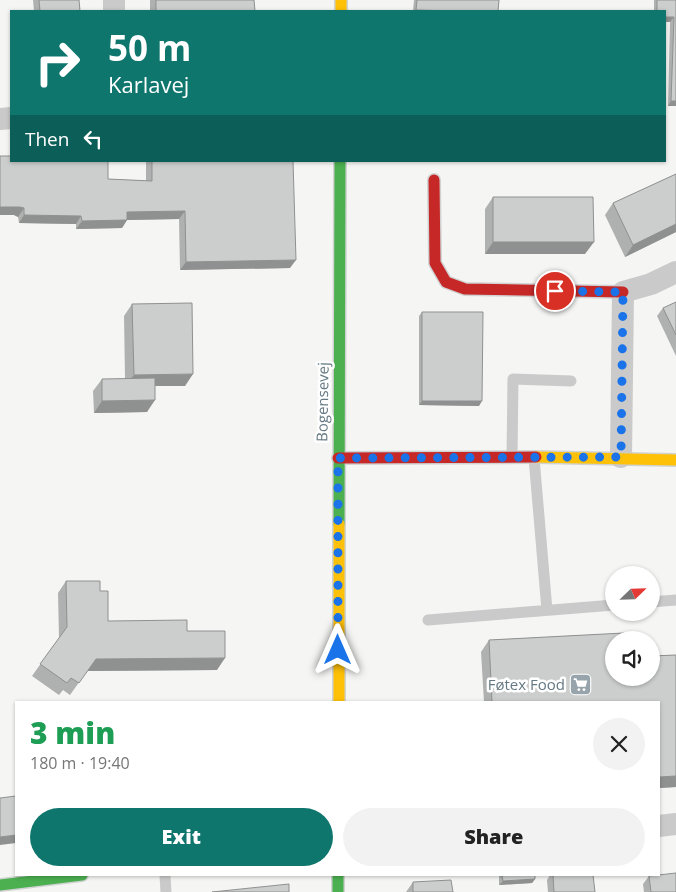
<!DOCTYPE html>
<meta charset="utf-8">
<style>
:root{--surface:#fff;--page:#f2f2f2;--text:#222;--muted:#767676;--accent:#0f766e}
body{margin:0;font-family:"Open Sans",sans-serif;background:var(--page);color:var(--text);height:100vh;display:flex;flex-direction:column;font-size:19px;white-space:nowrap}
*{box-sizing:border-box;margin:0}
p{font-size:16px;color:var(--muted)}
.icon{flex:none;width:28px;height:28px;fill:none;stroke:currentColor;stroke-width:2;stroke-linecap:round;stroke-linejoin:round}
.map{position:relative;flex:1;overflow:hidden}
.drawer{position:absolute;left:15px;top:701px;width:645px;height:175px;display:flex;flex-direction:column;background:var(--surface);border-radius:0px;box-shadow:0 1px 4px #0004}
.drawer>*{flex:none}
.guide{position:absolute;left:10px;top:10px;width:656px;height:152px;border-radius:0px;box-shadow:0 1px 4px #0004;background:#0f766e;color:#fff;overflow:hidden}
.needle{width:32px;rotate:67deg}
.fabs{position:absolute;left:605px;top:566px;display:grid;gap:10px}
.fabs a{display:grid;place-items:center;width:55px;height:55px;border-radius:50%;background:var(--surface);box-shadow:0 1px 4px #0004;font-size:25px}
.pin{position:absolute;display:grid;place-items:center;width:42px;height:42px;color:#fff;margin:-21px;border:2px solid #fff;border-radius:50%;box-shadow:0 1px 5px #0007}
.me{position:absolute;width:55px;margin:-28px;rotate:0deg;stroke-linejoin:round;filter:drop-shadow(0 0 4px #0008)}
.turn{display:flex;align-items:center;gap:18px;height:105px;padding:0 15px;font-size:22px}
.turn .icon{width:65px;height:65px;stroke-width:2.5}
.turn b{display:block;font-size:35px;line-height:42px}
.then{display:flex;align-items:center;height:48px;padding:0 15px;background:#0003;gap:10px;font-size:19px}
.round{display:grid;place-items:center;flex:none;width:52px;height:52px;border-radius:26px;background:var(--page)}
.head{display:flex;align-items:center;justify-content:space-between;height:85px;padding:0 15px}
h1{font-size:30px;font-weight:800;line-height:38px;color:#1e9e55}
.action{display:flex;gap:10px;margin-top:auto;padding:10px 15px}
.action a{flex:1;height:58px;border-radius:30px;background:var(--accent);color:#fff;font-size:20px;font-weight:800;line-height:58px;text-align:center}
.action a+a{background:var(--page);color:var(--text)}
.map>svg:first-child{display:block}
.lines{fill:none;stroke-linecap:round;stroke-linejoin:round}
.fast-casing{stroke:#d1d3d3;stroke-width:14}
.slow-casing{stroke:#d1d3d3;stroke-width:14}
.jam-casing{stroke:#d1d3d3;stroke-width:14}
.lane{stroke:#cacacb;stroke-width:11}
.street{stroke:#cacacb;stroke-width:22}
.fast{stroke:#4caf50;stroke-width:11}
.slow{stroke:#ffc107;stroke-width:11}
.jam{stroke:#c62828;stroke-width:11}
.wall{fill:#afb1b1}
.shaded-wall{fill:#8f9090}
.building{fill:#cccece;stroke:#8f9090}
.route{stroke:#1a73e8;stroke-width:9;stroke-dasharray:0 16.2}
.labels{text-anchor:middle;stroke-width:5;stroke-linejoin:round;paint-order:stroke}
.street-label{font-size:15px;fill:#657984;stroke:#fff}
.poi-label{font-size:15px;fill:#657984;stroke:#fff;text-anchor:end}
</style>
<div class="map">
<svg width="676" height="892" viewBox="0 0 676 892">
<rect width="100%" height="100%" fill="#f5f5f4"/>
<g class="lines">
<defs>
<path id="fast" d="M339,524L340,161
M338,875V892
M0,885L82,875"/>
<path id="slow" d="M341,0V11
M536,457L676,460
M339,702V524"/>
<path id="jam" d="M434,180L435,263L446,282L465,289L623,292
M338,458L536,457"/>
</defs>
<use href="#fast" class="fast-casing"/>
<use href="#slow" class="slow-casing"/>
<use href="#jam" class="jam-casing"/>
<path class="lane" d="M512,457L513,379L571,381
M534,458L547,610
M651,602L676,600
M428,620L614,605
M165,875L166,892"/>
<path class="street" d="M114,0V11
M0,119L11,118
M621,457L623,292L651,284L676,272
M659,826L676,824"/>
<use href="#fast" class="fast"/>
<use href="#slow" class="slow"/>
<use href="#jam" class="jam"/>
</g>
<path class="wall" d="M33,0H79L80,11H34Z
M150,0H254L255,11H150Z
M414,0H499L498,11H413Z
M654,0H676V106H668L670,22L665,11H654Z
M11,20V71L10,22Z
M0,156L108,179L146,181V161H293L290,268L180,270L179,219L127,220L122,228L76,229V224L19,223L18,217L14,215H0Z
M676,174V232L625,257L605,215L613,203Z
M493,197L585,254H485V209Z
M676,302V356L657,316L663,308Z
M132,304L185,386H155L147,412L94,413L93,391L102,379H125L124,316Z
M422,312L479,406L419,405V316Z
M66,581L100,591L108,621L187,631L217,670L87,671L70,695L63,690L59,695L32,676L59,638L58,593Z
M624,633V640H614V678H651V656L676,655V787L659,788V702H484L481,652L489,640Z
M499,875H535V879L532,883L499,885Z
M550,875H593L595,892H548L547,880Z
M649,876L676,892H644L643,884Z
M413,882L453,892H406Z"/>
<path class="shaded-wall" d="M416,10L454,11H415Z
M665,17H674L670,22H665Z
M671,101H676V106H668Z
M0,207H20L24,208L18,217L14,215H0Z
M185,211L179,219L127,220L122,228L76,229L82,221L127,212Z
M24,215L81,216L76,224L19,223Z
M676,224V232L625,257L633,245Z
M493,242H594L585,254H485Z
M296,260L290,268L180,270L186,262Z
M193,374L185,386H125L134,375Z
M155,400L147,412L94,413L102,401Z
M422,401H482L479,406L419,405Z
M225,658L217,670L87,671L96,659Z
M676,776V787L659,788V777Z
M16,835V843L0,845V837Z
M535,879L532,883L499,885L503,881Z"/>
<path class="building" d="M39,0H79L80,11H40Z
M156,0H254L255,11H156Z
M417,0H499L498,11H454L416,10Z
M657,0H676V101H671L674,17H665V11H657Z
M0,156H11V161H108V179L152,181V161H293L296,260L186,262L185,211L127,212V220L82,221L81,216L24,215V208L20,207H0Z
M676,174V224L633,245L613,203Z
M493,197H593L594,242H493Z
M676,302V335L663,308Z
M192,303L193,374L134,375L132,304Z
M422,312H483L482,401H422Z
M155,378V400L102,401V379Z
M66,581H100V591H108V621L187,620V631H225V658L96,659L79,683L71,678L67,683L40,664L67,627Z
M624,633V640H614V678H651V656L676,655V776L659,777V702H492L489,640Z
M16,796V835L0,837V798Z
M676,873V892H651L649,876Z
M502,875H535V879L503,881Z
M553,875H593L595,892H554Z
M451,880L453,892H413V882Z
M289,884V892H212Z"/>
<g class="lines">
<path class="route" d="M338,650V458L621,457L623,292L555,291"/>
</g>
<defs>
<symbol id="supermarket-square" viewBox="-11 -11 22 22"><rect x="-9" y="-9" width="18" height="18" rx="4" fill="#97a4ab" stroke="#fff"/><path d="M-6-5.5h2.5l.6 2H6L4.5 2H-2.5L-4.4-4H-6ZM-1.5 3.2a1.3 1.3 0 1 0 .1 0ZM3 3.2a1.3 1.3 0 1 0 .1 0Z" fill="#fff"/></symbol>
</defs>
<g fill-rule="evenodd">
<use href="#supermarket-square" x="568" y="672" width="25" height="25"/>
</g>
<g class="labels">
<g class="street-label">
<text transform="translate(323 402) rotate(-89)" y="5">Bogensevej</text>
</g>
<g class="poi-label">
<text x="565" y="690">Føtex Food</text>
</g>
</g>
</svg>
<div class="fabs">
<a><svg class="needle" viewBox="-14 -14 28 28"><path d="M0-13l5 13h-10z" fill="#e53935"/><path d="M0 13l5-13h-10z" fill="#767676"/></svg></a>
<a><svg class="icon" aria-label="sound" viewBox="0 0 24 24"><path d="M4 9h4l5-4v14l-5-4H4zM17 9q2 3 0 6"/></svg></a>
</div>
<div class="pin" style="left:555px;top:291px;background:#d93025"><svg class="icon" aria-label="arrive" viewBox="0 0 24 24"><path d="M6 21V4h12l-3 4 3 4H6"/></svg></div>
<svg class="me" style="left:338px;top:650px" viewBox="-20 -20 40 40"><path d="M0-17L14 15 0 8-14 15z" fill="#1a73e8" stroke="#fff" stroke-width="4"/></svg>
<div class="guide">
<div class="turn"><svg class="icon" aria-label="right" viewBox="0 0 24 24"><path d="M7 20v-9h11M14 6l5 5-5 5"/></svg><div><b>50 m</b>Karlavej</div></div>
<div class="then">Then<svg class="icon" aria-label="left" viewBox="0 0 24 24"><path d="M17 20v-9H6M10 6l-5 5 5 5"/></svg></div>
</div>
<section class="drawer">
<div class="head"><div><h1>3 min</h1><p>180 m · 19:40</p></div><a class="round"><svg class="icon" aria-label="close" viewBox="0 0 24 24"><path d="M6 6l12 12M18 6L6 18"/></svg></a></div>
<div class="action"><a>Exit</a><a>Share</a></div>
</section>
</div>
